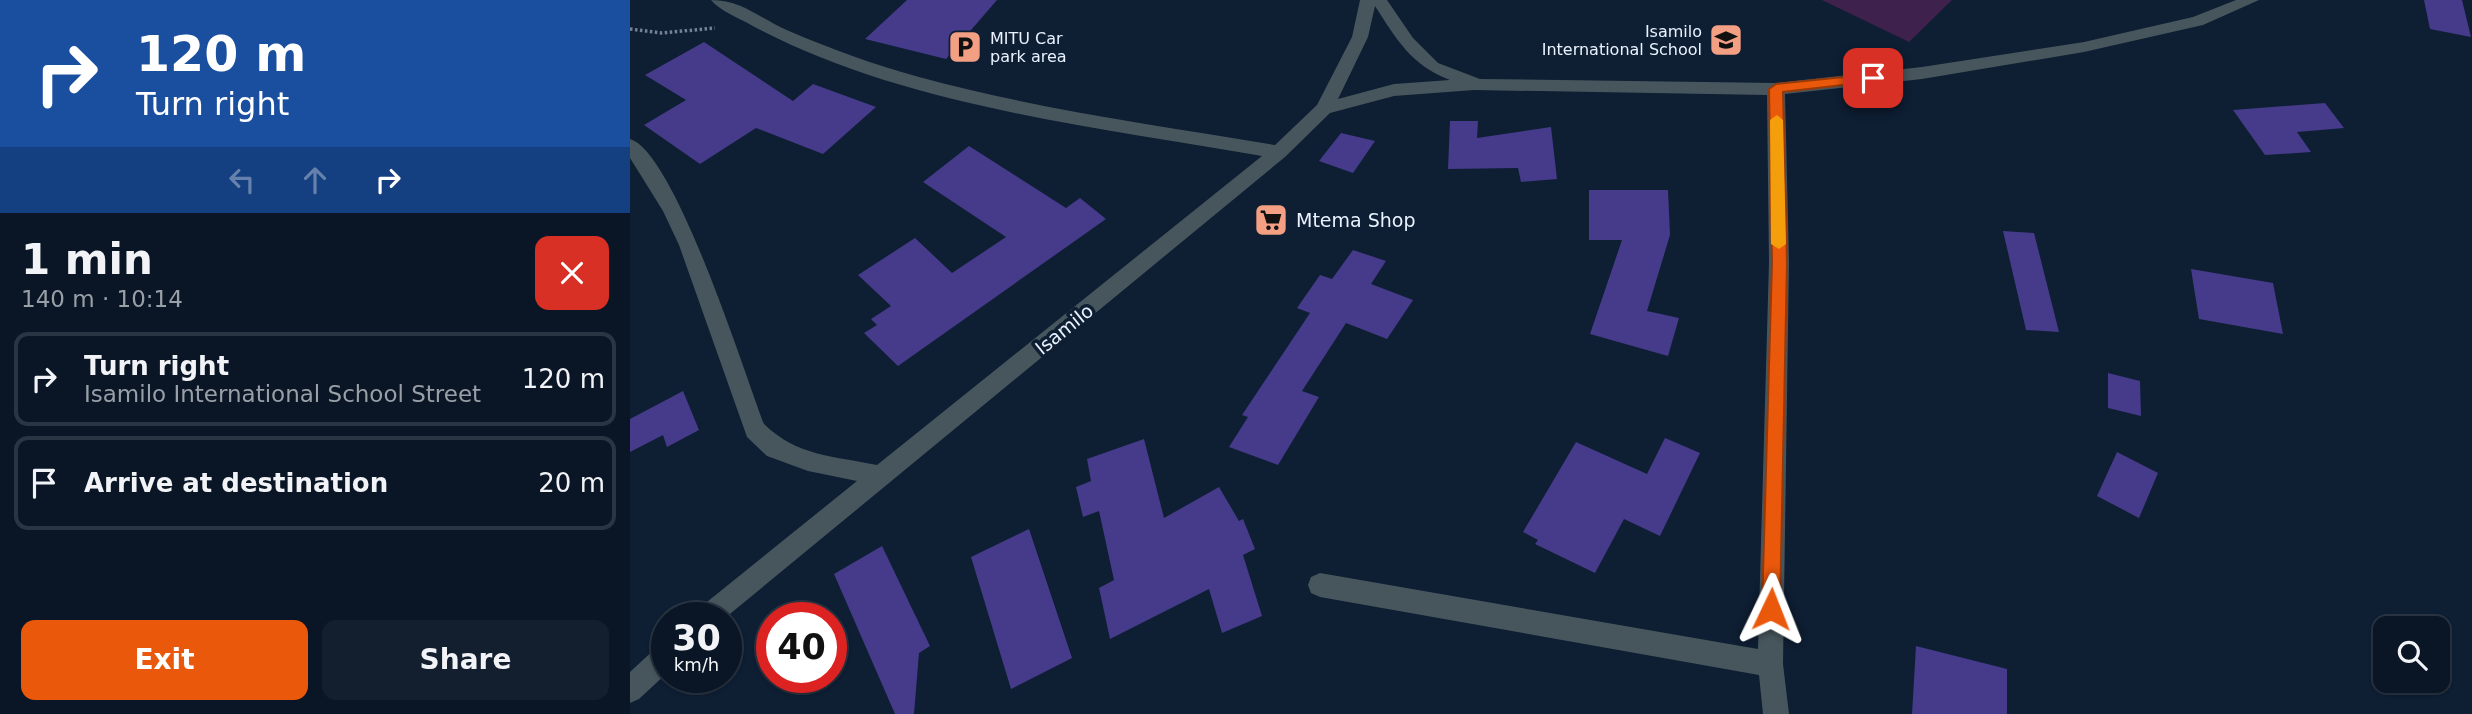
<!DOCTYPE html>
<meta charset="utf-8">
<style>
:root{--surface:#0a1626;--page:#131f2e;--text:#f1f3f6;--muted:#999fa7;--line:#2a3543;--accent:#ea580c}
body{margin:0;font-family:"DejaVu Sans",sans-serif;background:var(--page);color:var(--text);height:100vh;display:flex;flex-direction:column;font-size:26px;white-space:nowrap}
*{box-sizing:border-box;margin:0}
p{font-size:23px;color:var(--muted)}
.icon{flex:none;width:38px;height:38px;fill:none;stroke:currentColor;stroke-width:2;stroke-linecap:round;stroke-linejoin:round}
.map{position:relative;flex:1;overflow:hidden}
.drawer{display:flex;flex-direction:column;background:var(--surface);width:630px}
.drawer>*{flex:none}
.hud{background:#1a4fa0;color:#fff;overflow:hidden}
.fabs{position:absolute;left:1743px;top:616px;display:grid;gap:14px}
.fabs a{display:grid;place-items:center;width:77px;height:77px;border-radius:14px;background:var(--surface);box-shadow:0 2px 5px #0004,0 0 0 2px var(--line);font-size:35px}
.speed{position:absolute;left:21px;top:602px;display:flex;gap:14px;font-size:35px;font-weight:700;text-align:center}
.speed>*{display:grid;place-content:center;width:91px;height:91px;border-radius:50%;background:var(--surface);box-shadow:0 2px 5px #0004,0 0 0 2px var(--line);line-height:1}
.speed small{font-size:18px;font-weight:400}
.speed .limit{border:10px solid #d22;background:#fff;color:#111}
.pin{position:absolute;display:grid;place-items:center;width:60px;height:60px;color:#fff;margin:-30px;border-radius:14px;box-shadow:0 4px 10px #0006}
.me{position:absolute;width:77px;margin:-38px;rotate:2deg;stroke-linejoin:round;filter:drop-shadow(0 0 5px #0008)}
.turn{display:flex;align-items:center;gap:24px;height:147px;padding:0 21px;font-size:32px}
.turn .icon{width:91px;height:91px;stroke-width:2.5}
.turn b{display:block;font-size:49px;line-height:60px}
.lanes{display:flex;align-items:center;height:66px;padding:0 21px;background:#0003;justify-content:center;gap:35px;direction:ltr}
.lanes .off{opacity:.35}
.round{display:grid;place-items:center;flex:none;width:74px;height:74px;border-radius:14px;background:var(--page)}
.headline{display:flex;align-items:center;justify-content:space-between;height:119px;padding:0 21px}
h1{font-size:42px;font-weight:700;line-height:52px}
.action{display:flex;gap:14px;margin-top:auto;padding:14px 21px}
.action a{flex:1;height:80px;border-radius:14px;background:var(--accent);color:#fff;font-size:28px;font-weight:700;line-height:80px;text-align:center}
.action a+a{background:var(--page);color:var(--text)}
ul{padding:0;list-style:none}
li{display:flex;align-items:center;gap:21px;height:94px;margin:0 14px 10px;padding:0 7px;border:4px solid var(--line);border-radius:14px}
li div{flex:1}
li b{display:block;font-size:26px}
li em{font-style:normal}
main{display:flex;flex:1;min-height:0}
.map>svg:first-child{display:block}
.green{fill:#3e214c}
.building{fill:#453b8a}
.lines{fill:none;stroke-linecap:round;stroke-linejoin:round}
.path{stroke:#758293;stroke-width:3.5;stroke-dasharray:2.5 2.5;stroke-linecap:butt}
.minor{fill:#47565d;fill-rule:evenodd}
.route{fill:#ea580c;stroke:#983908;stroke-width:2}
.slow{fill:#f59e0b}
.labels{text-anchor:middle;stroke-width:7;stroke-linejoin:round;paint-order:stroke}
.far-poi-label{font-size:16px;fill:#e9f2fe;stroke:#0e1e33;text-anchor:end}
.poi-label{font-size:19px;fill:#e9f2fe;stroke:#0e1e33;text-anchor:start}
.street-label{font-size:19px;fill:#e9f2fe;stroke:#0e1e33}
</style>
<main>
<section class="drawer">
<div class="hud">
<div class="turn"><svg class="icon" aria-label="right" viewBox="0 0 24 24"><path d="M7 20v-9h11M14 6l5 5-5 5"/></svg><div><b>120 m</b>Turn right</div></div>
<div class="lanes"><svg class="icon off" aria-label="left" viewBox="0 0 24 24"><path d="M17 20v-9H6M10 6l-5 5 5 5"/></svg><svg class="icon off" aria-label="ahead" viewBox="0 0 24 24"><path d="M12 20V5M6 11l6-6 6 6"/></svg><svg class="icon" aria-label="right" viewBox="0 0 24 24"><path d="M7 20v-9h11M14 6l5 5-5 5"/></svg></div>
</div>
<div class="headline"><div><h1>1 min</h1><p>140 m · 10:14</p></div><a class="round" style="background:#d93025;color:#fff"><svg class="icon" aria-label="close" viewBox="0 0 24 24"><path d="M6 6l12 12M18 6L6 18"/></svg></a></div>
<ul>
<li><svg class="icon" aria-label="right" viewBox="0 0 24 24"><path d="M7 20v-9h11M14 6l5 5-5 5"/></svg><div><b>Turn right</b><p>Isamilo International School Street</p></div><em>120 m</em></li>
<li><svg class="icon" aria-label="arrive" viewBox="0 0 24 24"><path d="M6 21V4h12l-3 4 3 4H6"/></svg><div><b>Arrive at destination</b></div><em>20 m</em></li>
</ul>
<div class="action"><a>Exit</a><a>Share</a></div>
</section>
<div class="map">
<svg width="1842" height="714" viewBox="0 0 1842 714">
<rect width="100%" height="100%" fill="#0e1e33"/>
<path class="green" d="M1192,0H1322L1279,42Z"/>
<path class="building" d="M277,0H367L316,59L235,39Z
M1794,0H1832L1841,37L1800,29Z
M74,42L163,101L183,84L246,107L193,154L126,128L70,164L14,125L56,100L15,75Z
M1695,103L1714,128L1667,132L1681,152L1635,155L1603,110Z
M820,121H848L847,138L921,127L927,179L891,182L888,168L818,169Z
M711,133L745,141L723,173L689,161Z
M339,146L436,208L450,198L476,219L268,366L234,333L247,325L241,319L261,306L228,275L285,238L322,273L376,237L293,182Z
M959,190H1038L1040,235L1017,311L1049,318L1038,356L960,334L992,240H959Z
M1373,231L1404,233L1429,332L1396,330Z
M723,250L756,261L741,284L783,300L757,339L716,323L672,391L689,397L648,465L599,447L618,417L612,415L680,313L667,308L690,275L702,279Z
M1561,269L1643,283L1653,334L1569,319Z
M1478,373L1510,381L1511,416L1478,408Z
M53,391L69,430L37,447L33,435L0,452V419Z
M1035,438L1070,453L1030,536L994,519L965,573L905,544L908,540L893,532L946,442L1017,474Z
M514,439L534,518L589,487L609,521L613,519L625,549L613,555L632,616L592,633L579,589L480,639L469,588L484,580L469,511L453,517L446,487L461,481L457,459Z
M1487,452L1528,473L1509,518L1467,496Z
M399,529L442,658L381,689L341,557Z
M252,546L300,646L289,653L284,714H265L204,574Z
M1286,646L1377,669V714H1282Z"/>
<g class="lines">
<path class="path" d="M0,29L32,33L85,28"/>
<path class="minor" d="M81,0C113,0 130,19 159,31C201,49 245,65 289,77C406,109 526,125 645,145L687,105L722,37L730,0H757L783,38L808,63L850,79L1146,83L1292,67L1454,42L1563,17L1606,0H1629L1573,25L1454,52L1292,79L1155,94L1159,262L1153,664L1159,714H1133L1129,675L690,597L681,593L678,585L681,577L690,573L1128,649L1139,262L1137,95L844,90L764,96L700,113L655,157L95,618H64L67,610L227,481L178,471L137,456L117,437L49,245L33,211L0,158V139C45,152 115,375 134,424C167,456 203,456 247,465L632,156C467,127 270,106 121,25C109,18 90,11 81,0ZM745,6C767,40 781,65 820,80L764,84L708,99L738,37Z
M37,643V673L9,699L0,703V672L28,646Z"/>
</g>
<path class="route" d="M1243,74L1250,78L1248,81L1153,92L1157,262L1150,609L1148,615L1141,618L1135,615L1132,609L1142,262L1139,89L1146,84Z"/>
<path class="slow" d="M1147,115L1153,120L1156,244L1149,249L1141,244L1140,120Z"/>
<defs>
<symbol id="school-square" viewBox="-11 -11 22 22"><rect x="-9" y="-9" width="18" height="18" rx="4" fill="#f39f83" stroke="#0e1e33"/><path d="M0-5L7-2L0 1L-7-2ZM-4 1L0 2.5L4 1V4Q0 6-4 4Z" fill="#111"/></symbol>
<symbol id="parking-square" viewBox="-11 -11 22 22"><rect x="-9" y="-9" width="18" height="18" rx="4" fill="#f39f83" stroke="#0e1e33"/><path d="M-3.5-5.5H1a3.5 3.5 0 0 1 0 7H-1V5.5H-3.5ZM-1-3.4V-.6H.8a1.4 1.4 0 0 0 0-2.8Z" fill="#111"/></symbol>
<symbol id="supermarket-square" viewBox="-11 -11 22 22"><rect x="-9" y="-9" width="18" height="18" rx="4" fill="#f39f83" stroke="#0e1e33"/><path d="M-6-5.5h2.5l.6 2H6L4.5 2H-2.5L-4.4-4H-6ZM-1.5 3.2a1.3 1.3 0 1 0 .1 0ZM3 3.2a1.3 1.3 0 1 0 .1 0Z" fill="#111"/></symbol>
</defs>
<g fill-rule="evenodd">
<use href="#school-square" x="1077" y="21" width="38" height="38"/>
<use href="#parking-square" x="316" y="28" width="38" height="38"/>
<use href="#supermarket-square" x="622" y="201" width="38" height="38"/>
</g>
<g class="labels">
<g class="far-poi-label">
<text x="1072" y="37">Isamilo<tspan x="1072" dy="18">International School</tspan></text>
<text x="360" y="44" text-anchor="start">MITU Car<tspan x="360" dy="18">park area</tspan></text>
</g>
<g class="poi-label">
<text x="666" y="227">Mtema Shop</text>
</g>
<g class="street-label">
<text transform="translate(434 329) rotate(-39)" y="7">Isamilo</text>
</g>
</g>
</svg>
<div class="fabs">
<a><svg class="icon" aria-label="search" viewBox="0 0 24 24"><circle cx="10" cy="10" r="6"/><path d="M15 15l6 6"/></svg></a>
</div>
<div class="speed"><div>30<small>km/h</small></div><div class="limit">40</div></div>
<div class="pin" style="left:1243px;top:78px;background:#d93025"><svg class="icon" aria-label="arrive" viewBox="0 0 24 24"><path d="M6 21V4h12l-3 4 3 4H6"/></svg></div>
<svg class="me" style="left:1141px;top:609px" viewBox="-20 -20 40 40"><path d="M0-17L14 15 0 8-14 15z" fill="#ea580c" stroke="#fff" stroke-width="4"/></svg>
</div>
</main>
